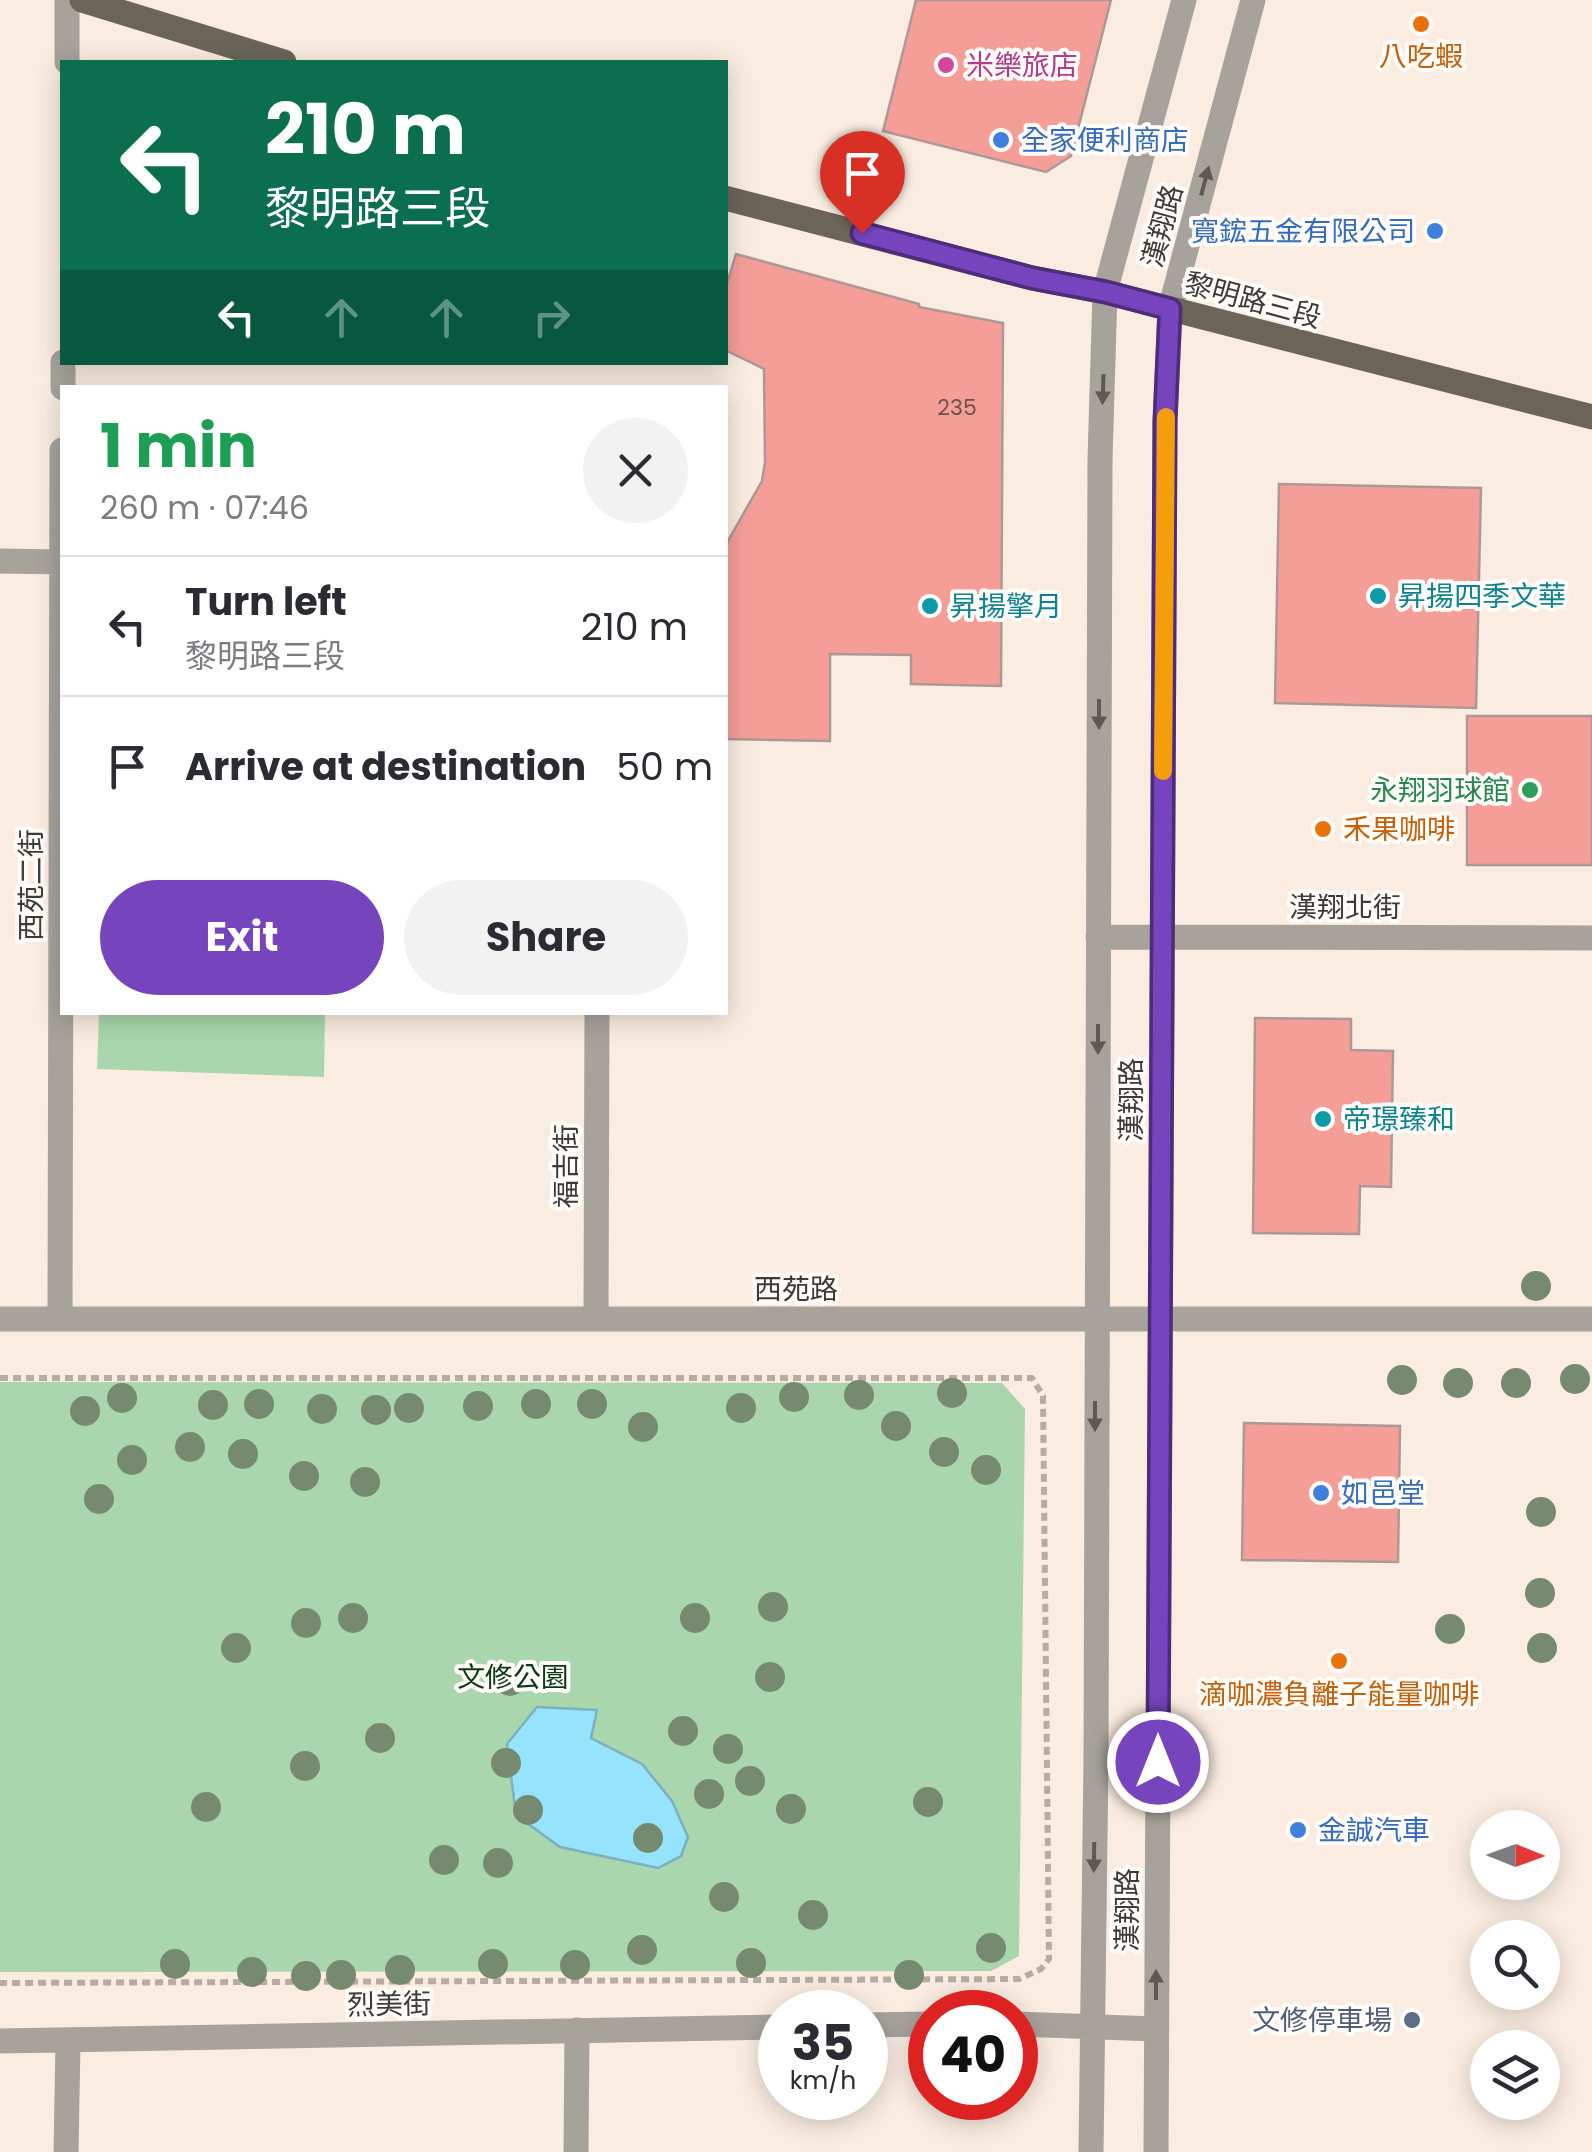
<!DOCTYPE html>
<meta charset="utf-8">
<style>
:root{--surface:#fff;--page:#f2f2f3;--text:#2b2b33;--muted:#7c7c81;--line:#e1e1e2;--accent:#7644bc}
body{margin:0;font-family:Poppins,"Noto Sans TC",sans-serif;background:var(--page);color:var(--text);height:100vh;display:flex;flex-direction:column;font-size:38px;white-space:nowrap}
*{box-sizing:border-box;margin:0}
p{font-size:32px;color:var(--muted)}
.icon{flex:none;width:55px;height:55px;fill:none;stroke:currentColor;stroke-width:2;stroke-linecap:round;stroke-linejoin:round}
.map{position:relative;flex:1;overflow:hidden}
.panel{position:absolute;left:60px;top:385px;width:668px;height:630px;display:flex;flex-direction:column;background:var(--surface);border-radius:0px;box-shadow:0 5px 25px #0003}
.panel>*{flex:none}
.banner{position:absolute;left:60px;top:60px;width:668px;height:305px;border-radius:0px;box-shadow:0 5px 25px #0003;background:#0b6e4f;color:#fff;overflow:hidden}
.needle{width:65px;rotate:91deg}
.controls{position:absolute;left:1470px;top:1810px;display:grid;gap:20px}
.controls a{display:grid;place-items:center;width:90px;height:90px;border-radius:50%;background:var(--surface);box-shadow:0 5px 25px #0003;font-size:50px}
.speed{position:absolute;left:758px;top:1990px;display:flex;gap:20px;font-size:50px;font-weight:700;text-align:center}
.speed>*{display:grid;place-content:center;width:130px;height:130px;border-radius:50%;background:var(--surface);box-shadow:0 5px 25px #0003;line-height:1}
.speed small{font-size:25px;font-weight:400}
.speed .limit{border:15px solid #d22;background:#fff;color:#111}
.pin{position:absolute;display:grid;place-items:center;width:85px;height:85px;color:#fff;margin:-102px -42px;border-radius:50% 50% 50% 0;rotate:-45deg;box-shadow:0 0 10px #0007}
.pin .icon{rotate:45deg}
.me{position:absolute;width:110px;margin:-55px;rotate:0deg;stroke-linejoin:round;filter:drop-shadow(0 0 8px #0008)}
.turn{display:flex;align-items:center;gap:35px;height:210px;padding:0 40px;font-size:45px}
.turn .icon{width:130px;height:130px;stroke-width:2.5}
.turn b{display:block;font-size:70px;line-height:85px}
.lanes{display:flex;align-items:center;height:95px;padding:0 40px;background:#0003;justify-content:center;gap:50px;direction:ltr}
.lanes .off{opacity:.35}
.round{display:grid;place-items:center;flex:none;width:105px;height:105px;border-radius:52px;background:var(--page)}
.head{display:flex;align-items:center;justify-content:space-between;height:170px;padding:0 40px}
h1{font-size:60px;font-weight:700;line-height:75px;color:#1e9e55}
.cta{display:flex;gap:20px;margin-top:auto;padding:20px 40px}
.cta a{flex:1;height:115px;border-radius:60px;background:var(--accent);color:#fff;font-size:40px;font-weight:700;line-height:115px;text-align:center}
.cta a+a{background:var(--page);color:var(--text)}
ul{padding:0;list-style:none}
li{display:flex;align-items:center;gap:30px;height:140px;padding:0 40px;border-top:2px solid var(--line)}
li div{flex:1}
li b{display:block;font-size:38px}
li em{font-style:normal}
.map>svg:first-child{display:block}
.green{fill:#a9d6ac}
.water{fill:#95e3fc;stroke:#7bb0c0;stroke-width:2.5}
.building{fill:#f59e98;stroke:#ac9997;stroke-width:2.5}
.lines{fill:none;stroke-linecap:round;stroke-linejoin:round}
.path{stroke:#b6aca2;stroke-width:6;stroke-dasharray:8 5;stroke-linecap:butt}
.minor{stroke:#a7a29c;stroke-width:25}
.major{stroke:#6b6459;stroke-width:25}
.tree{fill:#768a70}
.oneway{fill:#5e5954}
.route-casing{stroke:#4d2c7a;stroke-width:25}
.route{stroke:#7644bc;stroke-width:18}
.slow{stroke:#f59e0b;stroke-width:18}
.food-dot{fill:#e8710a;stroke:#fffcf9;stroke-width:4}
.hotel-dot{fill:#d1479c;stroke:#fffcf9;stroke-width:4}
.shop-dot{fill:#3f7fe0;stroke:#fffcf9;stroke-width:4}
.culture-dot{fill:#0f9aa8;stroke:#fffcf9;stroke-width:4}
.leisure-dot{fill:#2e9e5b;stroke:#fffcf9;stroke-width:4}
.service-dot{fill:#5c6f8a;stroke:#fffcf9;stroke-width:4}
.labels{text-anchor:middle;stroke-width:8;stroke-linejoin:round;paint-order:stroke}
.number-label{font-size:22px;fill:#6c534e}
.food-label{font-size:28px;fill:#c56008;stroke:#fffcf9}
.hotel-label{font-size:28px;fill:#b23c85;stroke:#fffcf9;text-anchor:start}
.shop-label{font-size:28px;fill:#366cbe;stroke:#fffcf9;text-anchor:start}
.street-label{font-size:28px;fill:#3f3a35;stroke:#fffcf9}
.culture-label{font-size:28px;fill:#0d838f;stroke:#fffcf9;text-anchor:start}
.leisure-label{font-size:28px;fill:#27864d;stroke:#fffcf9;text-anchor:end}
.park-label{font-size:28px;fill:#0a3914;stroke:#fffcf9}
.service-label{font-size:28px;fill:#4e5e75;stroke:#fffcf9;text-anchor:end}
</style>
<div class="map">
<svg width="1592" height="2152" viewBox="0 0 1592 2152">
<rect width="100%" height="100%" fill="#faece0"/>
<path class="green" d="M99,1013H325L324,1077L97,1069Z
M0,1382L1002,1383L1025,1409L1019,1956L991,1971L0,1972Z"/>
<path class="water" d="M537,1707L597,1710L591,1738L642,1764L672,1801L688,1837L681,1856L658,1868L560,1847L516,1815L507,1744Z"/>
<path class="building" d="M916,0H1111L1071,156L1046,172L883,131Z
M736,254L919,304V307L1003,323L1001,686L911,684V655L830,654V741L725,739V546L762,481L765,462L764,369L725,350V290Z
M1279,484L1481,488L1476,708L1275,703Z
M1467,716H1592V865H1467Z
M1255,1018L1351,1019V1050L1393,1051L1391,1187L1360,1186L1359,1234L1253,1233Z
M1244,1423L1400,1426L1398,1562L1242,1560Z"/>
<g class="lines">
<path class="path" d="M0,1378H1032L1043,1396L1049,1959L1041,1969L1019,1979L0,1983"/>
<path class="minor" d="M67,62V0
M63,388V362
M0,561L62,562
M1098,937L1592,938
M0,1319H1592
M60,1319L62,450
M596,1319L597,1012
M1015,2024L1156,2029
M865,2025L930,2024
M0,2041L780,2027
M66,2152L68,2041
M576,2152L577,2030
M1091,2152L1096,1759L1100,460L1105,292L1184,0
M1156,2152L1165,421L1170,309L1253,0"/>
<path class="major" d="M82,0L284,62
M725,198L1032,278L1105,292L1592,417"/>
</g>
<g class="tree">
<circle cx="1536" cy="1286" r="15"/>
<circle cx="1575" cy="1379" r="15"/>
<circle cx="1402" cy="1380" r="15"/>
<circle cx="1458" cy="1383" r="15"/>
<circle cx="1516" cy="1383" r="15"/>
<circle cx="952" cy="1393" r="15"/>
<circle cx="859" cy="1395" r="15"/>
<circle cx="794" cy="1397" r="15"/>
<circle cx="122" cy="1398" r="15"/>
<circle cx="259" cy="1404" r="15"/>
<circle cx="536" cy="1404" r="15"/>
<circle cx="592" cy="1404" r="15"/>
<circle cx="213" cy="1405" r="15"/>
<circle cx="478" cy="1406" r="15"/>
<circle cx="409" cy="1408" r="15"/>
<circle cx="741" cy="1408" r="15"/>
<circle cx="322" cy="1409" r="15"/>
<circle cx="376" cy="1410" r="15"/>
<circle cx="85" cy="1411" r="15"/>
<circle cx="896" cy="1426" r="15"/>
<circle cx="643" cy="1427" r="15"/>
<circle cx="190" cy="1447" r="15"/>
<circle cx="944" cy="1452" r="15"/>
<circle cx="243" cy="1454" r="15"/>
<circle cx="132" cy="1460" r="15"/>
<circle cx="986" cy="1470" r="15"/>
<circle cx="304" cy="1476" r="15"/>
<circle cx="365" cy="1482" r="15"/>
<circle cx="99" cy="1499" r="15"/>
<circle cx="1541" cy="1512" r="15"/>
<circle cx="1540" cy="1593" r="15"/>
<circle cx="773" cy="1607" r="15"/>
<circle cx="353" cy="1618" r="15"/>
<circle cx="695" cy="1618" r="15"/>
<circle cx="306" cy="1623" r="15"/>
<circle cx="1450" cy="1629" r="15"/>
<circle cx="236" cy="1648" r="15"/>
<circle cx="1542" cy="1648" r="15"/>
<circle cx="770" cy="1677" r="15"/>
<circle cx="510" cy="1681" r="15"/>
<circle cx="683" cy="1731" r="15"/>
<circle cx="380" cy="1738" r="15"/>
<circle cx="728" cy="1749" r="15"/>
<circle cx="506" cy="1763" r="15"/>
<circle cx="305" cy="1766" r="15"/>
<circle cx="750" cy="1781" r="15"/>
<circle cx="709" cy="1794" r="15"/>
<circle cx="928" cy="1802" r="15"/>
<circle cx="206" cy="1807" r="15"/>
<circle cx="791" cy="1809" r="15"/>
<circle cx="528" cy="1810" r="15"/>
<circle cx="648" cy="1838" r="15"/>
<circle cx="444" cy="1860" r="15"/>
<circle cx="498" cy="1863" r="15"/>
<circle cx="724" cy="1897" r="15"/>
<circle cx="813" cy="1915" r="15"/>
<circle cx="991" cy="1948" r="15"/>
<circle cx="642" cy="1950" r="15"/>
<circle cx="751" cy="1963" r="15"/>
<circle cx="175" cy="1964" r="15"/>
<circle cx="493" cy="1964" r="15"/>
<circle cx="575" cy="1965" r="15"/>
<circle cx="400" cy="1970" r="15"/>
<circle cx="252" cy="1972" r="15"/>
<circle cx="341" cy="1975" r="15"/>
<circle cx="909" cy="1975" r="15"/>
<circle cx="306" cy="1976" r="15"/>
</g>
<defs><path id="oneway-solid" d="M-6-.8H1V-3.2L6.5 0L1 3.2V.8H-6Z" transform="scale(2.5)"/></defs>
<g class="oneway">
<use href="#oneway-solid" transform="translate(1205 181) rotate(-75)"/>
<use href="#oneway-solid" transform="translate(1103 389) rotate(92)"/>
<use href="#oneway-solid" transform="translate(1099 714) rotate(90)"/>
<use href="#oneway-solid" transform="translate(1098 1039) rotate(90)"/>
<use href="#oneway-solid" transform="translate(1095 1416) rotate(90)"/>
<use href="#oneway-solid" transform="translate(1094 1857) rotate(91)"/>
<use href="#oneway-solid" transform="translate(1156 1985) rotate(-90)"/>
</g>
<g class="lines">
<defs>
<path id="route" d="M862,233L1032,278L1106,292L1170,309L1165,421L1158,1762"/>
</defs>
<use href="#route" class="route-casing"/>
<use href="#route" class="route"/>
<path class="slow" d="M1163,771L1166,417"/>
</g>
<g class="food-dot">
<circle cx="1421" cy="24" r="10"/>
<circle cx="1323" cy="829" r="10"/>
<circle cx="1339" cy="1661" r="10"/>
</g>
<circle class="hotel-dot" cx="946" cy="65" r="10"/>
<g class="shop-dot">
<circle cx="1001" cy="140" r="10"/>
<circle cx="1435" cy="231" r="10"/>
<circle cx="1321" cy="1493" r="10"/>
<circle cx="1298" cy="1830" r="10"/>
</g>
<g class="culture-dot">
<circle cx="1378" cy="596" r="10"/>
<circle cx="930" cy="606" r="10"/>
<circle cx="1323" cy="1119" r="10"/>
</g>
<circle class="leisure-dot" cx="1530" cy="790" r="10"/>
<circle class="service-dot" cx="1412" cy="2020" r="10"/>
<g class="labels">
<g class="number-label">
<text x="957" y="415">235</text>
</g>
<g class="food-label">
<text x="1421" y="66">八吃蝦</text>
<text x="1343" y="839" text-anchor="start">禾果咖啡</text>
<text x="1339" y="1704">滴咖濃負離子能量咖啡</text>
</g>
<g class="hotel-label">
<text x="966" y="75">米樂旅店</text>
</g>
<g class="shop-label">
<text x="1021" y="150">全家便利商店</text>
<text x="1415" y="241" text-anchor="end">寬鋐五金有限公司</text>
<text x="1341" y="1503">如邑堂</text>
<text x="1318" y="1840">金誠汽車</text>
</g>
<g class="street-label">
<text transform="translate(1162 226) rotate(-75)" y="10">漢翔路</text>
<text transform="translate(1253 300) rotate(15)" y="10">黎明路三段</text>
<text transform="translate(31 885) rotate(-90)" y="10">西苑二街</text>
<text x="1345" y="917">漢翔北街</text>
<text transform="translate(1131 1100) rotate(-90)" y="10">漢翔路</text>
<text transform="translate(566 1166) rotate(-90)" y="10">福吉街</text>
<text x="796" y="1299">西苑路</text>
<text transform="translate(1127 1910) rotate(-90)" y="10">漢翔路</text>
<text transform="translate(389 2004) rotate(-1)" y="10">烈美街</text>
</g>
<g class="culture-label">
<text x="1398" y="606">昇揚四季文華</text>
<text x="950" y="616">昇揚擎月</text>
<text x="1343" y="1129">帝璟臻和</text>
</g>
<g class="leisure-label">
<text x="1510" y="800">永翔羽球館</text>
</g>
<g class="park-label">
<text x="513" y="1687">文修公園</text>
</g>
<g class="service-label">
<text x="1392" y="2030">文修停車場</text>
</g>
</g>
</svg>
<div class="controls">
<a><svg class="needle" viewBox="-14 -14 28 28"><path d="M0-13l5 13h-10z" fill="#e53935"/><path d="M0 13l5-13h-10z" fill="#7c7c81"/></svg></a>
<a><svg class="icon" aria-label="search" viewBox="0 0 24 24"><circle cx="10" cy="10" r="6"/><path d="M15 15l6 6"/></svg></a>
<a><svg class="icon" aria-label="layers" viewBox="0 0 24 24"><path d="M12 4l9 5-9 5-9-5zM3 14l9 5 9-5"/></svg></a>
</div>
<div class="speed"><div>35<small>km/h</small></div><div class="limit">40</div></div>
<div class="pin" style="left:862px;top:233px;background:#d93025"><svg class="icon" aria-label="arrive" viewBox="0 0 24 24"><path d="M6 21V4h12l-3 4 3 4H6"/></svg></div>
<svg class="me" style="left:1158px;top:1762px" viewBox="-20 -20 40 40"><circle r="17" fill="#7644bc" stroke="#fff" stroke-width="3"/><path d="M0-11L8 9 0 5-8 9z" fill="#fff"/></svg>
<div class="banner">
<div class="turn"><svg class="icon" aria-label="left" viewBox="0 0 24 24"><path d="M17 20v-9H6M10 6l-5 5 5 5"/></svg><div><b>210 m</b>黎明路三段</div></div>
<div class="lanes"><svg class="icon" aria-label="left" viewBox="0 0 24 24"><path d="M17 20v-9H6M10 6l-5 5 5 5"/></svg><svg class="icon off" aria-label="ahead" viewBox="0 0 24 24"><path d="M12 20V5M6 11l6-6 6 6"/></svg><svg class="icon off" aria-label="ahead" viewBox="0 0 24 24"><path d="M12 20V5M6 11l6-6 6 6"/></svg><svg class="icon off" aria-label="right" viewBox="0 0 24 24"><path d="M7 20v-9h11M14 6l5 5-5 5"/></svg></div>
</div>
<section class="panel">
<div class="head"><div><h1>1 min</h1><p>260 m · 07:46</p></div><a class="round"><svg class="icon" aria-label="close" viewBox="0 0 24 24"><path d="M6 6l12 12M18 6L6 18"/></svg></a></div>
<ul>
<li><svg class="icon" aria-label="left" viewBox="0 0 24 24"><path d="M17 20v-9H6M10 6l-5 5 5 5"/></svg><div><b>Turn left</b><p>黎明路三段</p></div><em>210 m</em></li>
<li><svg class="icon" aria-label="arrive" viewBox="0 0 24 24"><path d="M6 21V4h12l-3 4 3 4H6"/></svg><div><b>Arrive at destination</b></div><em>50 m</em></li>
</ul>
<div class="cta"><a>Exit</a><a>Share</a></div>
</section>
</div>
